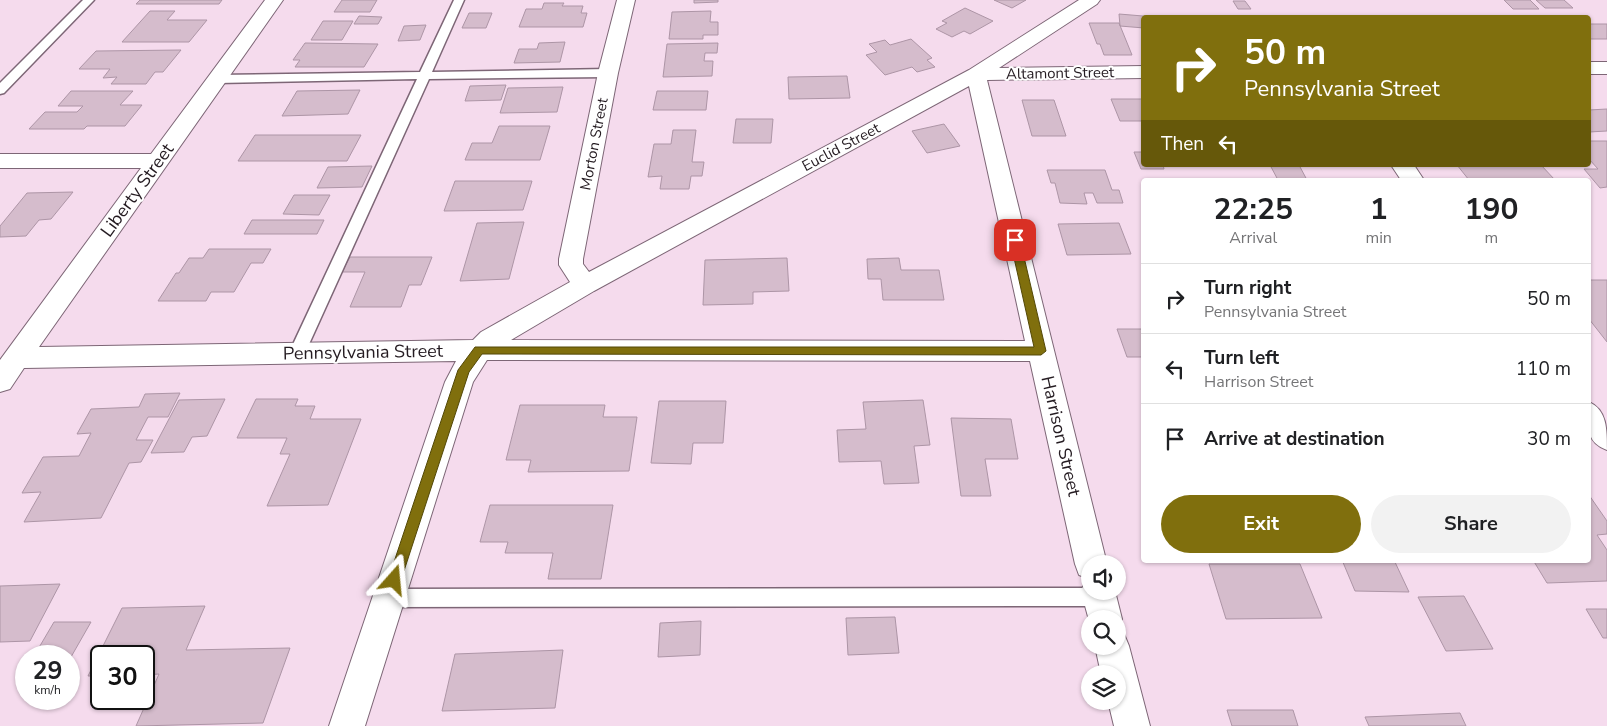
<!DOCTYPE html>
<style>
:root{--surface:#fff;--page:#f2f2f2;--text:#202124;--muted:#757577;--line:#e0e0e0;--accent:#806f0d}
body{margin:0;font-family:"Nunito Sans",sans-serif;background:var(--page);color:var(--text);height:100vh;display:flex;flex-direction:column;font-size:19px;white-space:nowrap}
*{box-sizing:border-box;margin:0}
p{font-size:16px;color:var(--muted)}
.icon{flex:none;width:28px;height:28px;fill:none;stroke:currentColor;stroke-width:2;stroke-linecap:round;stroke-linejoin:round}
.map{position:relative;flex:1;overflow:hidden}
.drawer{position:absolute;left:1141px;top:178px;width:450px;height:385px;display:flex;flex-direction:column;background:var(--surface);border-radius:5px;box-shadow:0 1px 4px #0004}
.drawer>*{flex:none}
.guide{position:absolute;left:1141px;top:15px;width:450px;height:152px;border-radius:5px;box-shadow:0 1px 4px #0004;background:#806f0d;color:#fff;overflow:hidden}
.tools{position:absolute;left:1081px;top:555px;display:grid;gap:10px}
.tools a{display:grid;place-items:center;width:45px;height:45px;border-radius:50%;background:var(--surface);box-shadow:0 1px 4px #0004;font-size:25px}
.speed{position:absolute;left:15px;top:645px;display:flex;gap:10px;font-size:25px;font-weight:700;text-align:center}
.speed>*{display:grid;place-content:center;width:65px;height:65px;border-radius:50%;background:var(--surface);box-shadow:0 1px 4px #0004;line-height:1}
.speed small{font-size:12px;font-weight:400}
.speed .limit{border:2px solid #111;border-radius:8px;background:#fff;color:#111}
.pin{position:absolute;display:grid;place-items:center;width:42px;height:42px;color:#fff;margin:-21px;border-radius:10px;box-shadow:0 2px 8px #0006}
.me{position:absolute;width:55px;margin:-28px;rotate:18deg;stroke-linejoin:round;filter:drop-shadow(0 0 4px #0008)}
.turn{display:flex;align-items:center;gap:18px;height:105px;padding:0 20px;font-size:22px}
.turn .icon{width:65px;height:65px;stroke-width:2.5}
.turn b{display:block;font-size:35px;line-height:42px}
.then{display:flex;align-items:center;height:48px;padding:0 20px;background:#0003;gap:10px;font-size:19px}
.eta{display:flex;justify-content:space-evenly;align-items:center;height:85px;text-align:center}
.eta b{font-size:30px;font-weight:700;line-height:35px}
.cta{display:flex;gap:10px;margin-top:auto;padding:10px 20px}
.cta a{flex:1;height:58px;border-radius:30px;background:var(--accent);color:#fff;font-size:20px;font-weight:700;line-height:58px;text-align:center}
.cta a+a{background:var(--page);color:var(--text)}
ul{padding:0;list-style:none}
li{display:flex;align-items:center;gap:15px;height:70px;padding:0 20px;border-top:1px solid var(--line)}
li div{flex:1}
li b{display:block;font-size:19px}
li em{font-style:normal}
.map>svg:first-child{display:block}
.building{fill:#d5bccc;stroke:#ad95a6}
.lines{fill:none;stroke-linecap:round;stroke-linejoin:round}
.service-casing{stroke:#7d6676;stroke-width:3}
.minor-casing{stroke:#7d6676;stroke-width:2}
.service{fill:#fff;fill-rule:evenodd}
.minor{fill:#fff;fill-rule:evenodd}
.route{fill:#806f0d;stroke:#534808}
.labels{text-anchor:middle;stroke-width:4;stroke-linejoin:round;paint-order:stroke}
.far-street-label{font-size:15px;fill:#241b21;stroke:#fff}
.street-label{font-size:18px;fill:#241b21;stroke:#fff}
</style>
<div class="map">
<svg width="1607" height="726" viewBox="0 0 1607 726">
<rect width="100%" height="100%" fill="#f5dbed"/>
<path class="building" d="M140,0H222L219,4H136Z
M342,0H377L370,12H334Z
M694,0H718V2L694,3Z
M994,0H1026L1012,8Z
M1504,0H1530L1539,9H1513Z
M1536,0H1564L1573,8H1545Z
M1233,1H1245L1251,9H1238Z
M544,3H564L562,6H583L581,13H587L583,27H519L526,9H542Z
M965,8L993,21L970,34L964,31L952,37L936,29L947,23L942,21Z
M150,11H175L167,20H207L189,42H122Z
M711,11L710,22H718V35H703V39H669L672,12Z
M469,13H492L486,28H462Z
M1119,14L1155,17V18H1144V28L1120,26Z
M359,16L382,17L378,24H354Z
M323,21H353L342,40H311Z
M1089,23H1119L1132,55H1104L1100,44H1097Z
M1589,24H1607V39H1589Z
M426,25L420,40L398,41L404,26Z
M911,39L932,58L927,60L935,67L917,72L912,67L885,75L866,55L877,52L869,44L885,40L890,45Z
M565,42L560,62L514,63L519,49H537L539,43Z
M305,43L378,44L364,67H295L300,60H293Z
M718,43L717,53H705L704,61H713L712,76L663,77L667,44Z
M181,50L163,72H155L146,84H111L117,77L103,78L110,69H79L96,51Z
M847,76L850,98L789,99L788,77Z
M506,85L501,100L465,101L470,86Z
M563,87L557,112L500,113L508,88Z
M360,90L348,114L282,116L297,91Z
M71,91H133L120,105H142L125,126H87L84,129H29L45,112H77L83,106H58Z
M657,91H708L706,110H653Z
M1111,99H1144V121H1120Z
M1022,100H1054L1066,136H1032Z
M1607,109V131L1589,132V110Z
M736,119H773L771,143H733Z
M944,124L960,146L927,153L912,131Z
M499,126H550L540,160H465L472,143H492Z
M673,130H696L692,162H704L702,176H691L689,189H660L662,176L648,177L654,144H671Z
M255,135H361L347,161H238Z
M1589,141H1607V187L1600,188L1584,169H1598L1589,159Z
M1134,152H1144V165H1163L1164,169H1141Z
M1270,165H1299L1307,180H1278Z
M1457,165H1541L1555,180H1469Z
M372,166L362,187L317,188L328,167Z
M1047,170H1105L1112,190H1119L1123,203H1097L1093,193H1084L1087,204L1060,203L1055,183H1051Z
M455,181H532L523,210L444,211Z
M73,192L51,219L39,220L26,236L0,237V226L27,193Z
M294,195H330L319,215L283,214Z
M252,220H324L317,234H244Z
M524,222L509,279L460,281L477,223Z
M1119,223L1131,254L1067,255L1058,224Z
M209,249H271L263,263H251L234,292H211L206,301H158L176,273H179L189,258H203Z
M350,257H432L421,285H409L401,307H350L365,272H342Z
M787,258L789,291L753,292V304L703,305L705,260Z
M899,258L901,270H939L944,300H883L881,279H868L867,259Z
M1589,280H1607V342L1589,319Z
M1117,329H1144V357H1127Z
M180,393L168,417H148L136,440H153L141,462L129,463L101,518L24,522L41,492L22,493L43,457L79,456L91,433L77,434L91,409L139,407L145,394Z
M225,399L207,436L192,437L184,452L151,453L179,400Z
M256,399H298L295,406H315L310,419H361L328,505L267,506L290,454H280L287,438H237Z
M923,400L930,445L914,446L919,483L884,484L881,461L839,462L837,430L866,429L863,402Z
M659,401H726L723,443H693L691,464L651,463Z
M520,405H605L603,417H637L629,471L528,472L531,460H506Z
M951,418L1011,419L1018,459H985L991,496H961Z
M1589,495L1607,521V534L1597,535L1607,550V581L1547,583L1533,560H1589Z
M490,505H613L601,579H548L553,553H505L508,542H480Z
M1342,560H1394L1409,592L1355,591Z
M1209,564H1300L1322,618L1226,619Z
M60,584L30,641L0,642V586Z
M1464,596L1493,649L1446,651L1418,597Z
M205,606L186,650L290,648L263,723L136,726L159,674L144,675V656H101V676H88L122,608Z
M1586,609H1607V638H1603Z
M895,617L899,653L848,655L846,618Z
M701,621L700,655L658,657L660,623Z
M54,622H91L71,657L34,656Z
M563,650L555,708L442,711L455,654Z
M1227,710H1293L1298,726H1232Z
M1460,713L1466,726H1369L1365,717Z"/>
<g class="lines">
<defs>
<path id="service" d="M83,0H94L4,93L0,94V83Z
M454,0H464L432,72L608,69L614,73L608,77L429,79L305,353L303,357L297,359L291,357L289,353L417,79L217,83L211,79L217,75L420,72Z
M1090,588V591H1106L1109,597L1106,604L1099,606L389,607L382,605L379,598L382,591L389,589Z"/>
<path id="minor" d="M265,0H283L39,347L473,340L481,332L570,282L559,265V259L598,73L617,0H635L618,73L583,259V264L589,272L969,70L1079,0H1100L1097,4L999,68L1144,66V78L987,80L1107,564H1090V591H1115L1122,619L1118,630V619H1090V624L1081,591L1086,580L1090,579L1079,575L1075,564L1030,361L487,360L473,382L365,726H329L445,382L456,361L24,368L10,389L0,392V360L141,168H0V154H151ZM969,86L1025,341L511,340L594,291Z
M1589,62H1607V74H1589Z
M1391,165H1414L1424,180H1401Z
M1589,402C1607,410 1607,429 1607,450C1584,442 1588,423 1589,402Z
M1118,631L1124,634L1129,646L1150,726H1114L1108,701H1118V674H1101L1095,646H1118Z"/>
</defs>
<use href="#service" class="service-casing"/>
<use href="#minor" class="minor-casing"/>
<use href="#service" class="service"/>
<use href="#minor" class="minor"/>
</g>
<path class="route" d="M1015,237L1020,240L1046,351L1041,355L482,354L469,372L401,580L399,584L394,586L390,584L388,580L458,370L475,347H1034L1010,240Z"/>
<g class="labels">
<g class="far-street-label">
<text transform="translate(1060 73) rotate(-1)" y="5">Altamont Street</text>
<text transform="translate(594 144) rotate(-79)" y="5">Morton Street</text>
<text transform="translate(841 147) rotate(-28)" y="5">Euclid Street</text>
</g>
<g class="street-label">
<text transform="translate(137 190) rotate(-54)" y="6">Liberty Street</text>
<text transform="translate(363 352) rotate(-1)" y="6">Pennsylvania Street</text>
<text transform="translate(1061 436) rotate(77)" y="6">Harrison Street</text>
</g>
</g>
</svg>
<div class="tools">
<a><svg class="icon" aria-label="sound" viewBox="0 0 24 24"><path d="M4 9h4l5-4v14l-5-4H4zM17 9q2 3 0 6"/></svg></a>
<a><svg class="icon" aria-label="search" viewBox="0 0 24 24"><circle cx="10" cy="10" r="6"/><path d="M15 15l6 6"/></svg></a>
<a><svg class="icon" aria-label="layers" viewBox="0 0 24 24"><path d="M12 4l9 5-9 5-9-5zM3 14l9 5 9-5"/></svg></a>
</div>
<div class="speed"><div>29<small>km/h</small></div><div class="limit">30</div></div>
<div class="pin" style="left:1015px;top:240px;background:#d93025"><svg class="icon" aria-label="arrive" viewBox="0 0 24 24"><path d="M6 21V4h12l-3 4 3 4H6"/></svg></div>
<svg class="me" style="left:394px;top:580px" viewBox="-20 -20 40 40"><path d="M0-17L14 15 0 8-14 15z" fill="#806f0d" stroke="#fff" stroke-width="4"/></svg>
<div class="guide">
<div class="turn"><svg class="icon" aria-label="right" viewBox="0 0 24 24"><path d="M7 20v-9h11M14 6l5 5-5 5"/></svg><div><b>50 m</b>Pennsylvania Street</div></div>
<div class="then">Then<svg class="icon" aria-label="left" viewBox="0 0 24 24"><path d="M17 20v-9H6M10 6l-5 5 5 5"/></svg></div>
</div>
<section class="drawer">
<div class="eta">
<div><b>22:25</b><p>Arrival</p></div>
<div><b>1</b><p>min</p></div>
<div><b>190</b><p>m</p></div>
</div>
<ul>
<li><svg class="icon" aria-label="right" viewBox="0 0 24 24"><path d="M7 20v-9h11M14 6l5 5-5 5"/></svg><div><b>Turn right</b><p>Pennsylvania Street</p></div><em>50 m</em></li>
<li><svg class="icon" aria-label="left" viewBox="0 0 24 24"><path d="M17 20v-9H6M10 6l-5 5 5 5"/></svg><div><b>Turn left</b><p>Harrison Street</p></div><em>110 m</em></li>
<li><svg class="icon" aria-label="arrive" viewBox="0 0 24 24"><path d="M6 21V4h12l-3 4 3 4H6"/></svg><div><b>Arrive at destination</b></div><em>30 m</em></li>
</ul>
<div class="cta"><a>Exit</a><a>Share</a></div>
</section>
</div>
